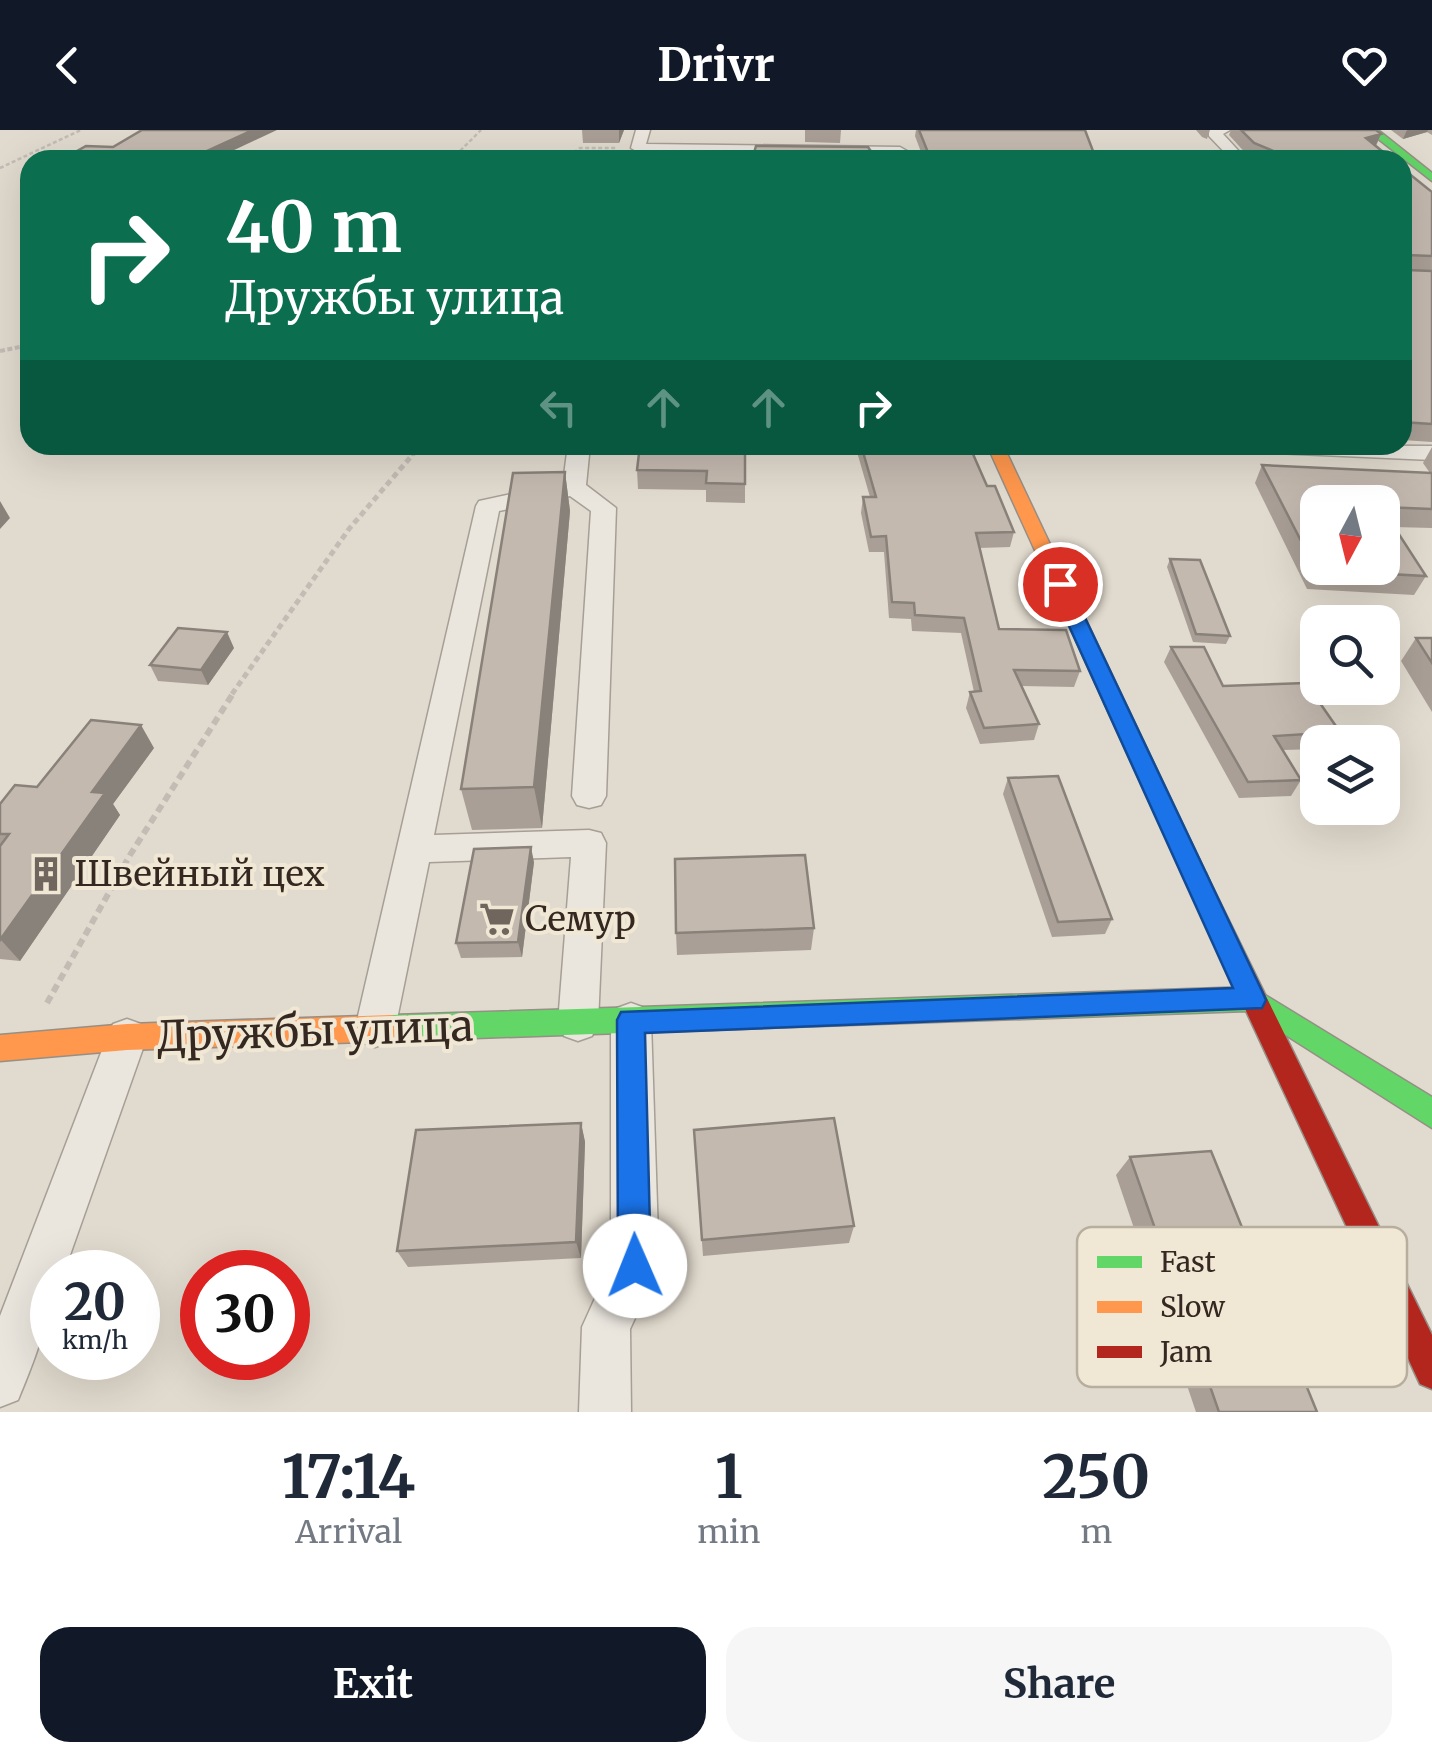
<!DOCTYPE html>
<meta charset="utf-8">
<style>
:root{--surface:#fff;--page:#f6f6f7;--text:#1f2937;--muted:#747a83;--accent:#111827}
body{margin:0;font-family:Merriweather,serif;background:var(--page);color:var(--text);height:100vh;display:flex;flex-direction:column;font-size:38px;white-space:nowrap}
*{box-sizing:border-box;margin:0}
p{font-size:32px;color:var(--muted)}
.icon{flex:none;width:55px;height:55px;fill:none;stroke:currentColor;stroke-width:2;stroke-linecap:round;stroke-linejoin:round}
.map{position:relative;height:1282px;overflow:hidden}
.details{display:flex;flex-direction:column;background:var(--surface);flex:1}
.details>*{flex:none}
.hud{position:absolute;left:20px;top:20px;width:1392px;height:305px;border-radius:30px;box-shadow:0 10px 40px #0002;background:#0b6e4f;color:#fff;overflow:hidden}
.needle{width:65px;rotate:187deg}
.buttons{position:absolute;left:1300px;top:355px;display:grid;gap:20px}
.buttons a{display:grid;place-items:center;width:100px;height:100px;border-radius:20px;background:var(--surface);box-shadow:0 10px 40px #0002;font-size:50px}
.speed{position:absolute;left:30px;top:1120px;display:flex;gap:20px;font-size:50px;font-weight:700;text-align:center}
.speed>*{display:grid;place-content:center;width:130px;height:130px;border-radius:50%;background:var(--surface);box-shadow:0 10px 40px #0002;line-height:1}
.speed small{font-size:25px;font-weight:400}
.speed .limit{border:15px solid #d22;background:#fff;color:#111}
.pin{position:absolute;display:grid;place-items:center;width:85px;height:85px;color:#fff;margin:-42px;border:5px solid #fff;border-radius:50%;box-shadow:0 2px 10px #0007}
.me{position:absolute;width:110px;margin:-55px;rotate:359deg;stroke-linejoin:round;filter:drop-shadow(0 0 8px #0008)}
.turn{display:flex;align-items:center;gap:35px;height:210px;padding:0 40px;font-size:45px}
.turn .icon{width:130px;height:130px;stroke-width:2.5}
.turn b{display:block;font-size:70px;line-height:85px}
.lanes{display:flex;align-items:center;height:95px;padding:0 40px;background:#0003;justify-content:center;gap:50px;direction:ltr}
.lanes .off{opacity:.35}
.eta{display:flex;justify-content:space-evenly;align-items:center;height:170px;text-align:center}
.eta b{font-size:60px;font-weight:700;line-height:70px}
.cta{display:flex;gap:20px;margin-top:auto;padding:20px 40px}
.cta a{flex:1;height:115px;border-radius:30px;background:var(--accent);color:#fff;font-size:40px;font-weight:700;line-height:115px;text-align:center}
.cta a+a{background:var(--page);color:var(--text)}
header{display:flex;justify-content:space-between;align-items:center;height:130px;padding:0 40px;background:var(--accent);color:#fff;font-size:45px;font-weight:700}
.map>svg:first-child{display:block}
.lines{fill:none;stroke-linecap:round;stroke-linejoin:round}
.street-casing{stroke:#a69f97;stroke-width:3}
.fast-casing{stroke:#968f86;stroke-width:3}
.slow-casing{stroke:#968f86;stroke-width:3}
.jam-casing{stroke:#968f86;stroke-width:3}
.path-far3{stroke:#c2bcb5;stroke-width:2.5;stroke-dasharray:4 2.5;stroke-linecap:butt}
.path-far2{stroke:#c2bcb5;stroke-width:4;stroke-dasharray:5 2.5;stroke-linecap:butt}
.path-far1{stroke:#c2bcb5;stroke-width:5;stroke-dasharray:6 4;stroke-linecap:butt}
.path{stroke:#c2bcb5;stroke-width:6;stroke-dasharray:8 5;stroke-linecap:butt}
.street{fill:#eae6de;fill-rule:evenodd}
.fast{fill:#63d668;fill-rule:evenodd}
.slow{fill:#ff974d;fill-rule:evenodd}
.jam{fill:#b3261e;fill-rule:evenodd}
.wall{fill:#a99f96}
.shaded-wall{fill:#89827a}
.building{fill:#c4b9af;stroke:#89827a;stroke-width:2.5}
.route{fill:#1a73e8;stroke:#114b97;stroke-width:2.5}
.labels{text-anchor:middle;stroke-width:8;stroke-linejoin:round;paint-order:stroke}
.poi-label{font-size:35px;fill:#342820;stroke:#f1e7d5;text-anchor:start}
.near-street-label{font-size:42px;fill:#342820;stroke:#f1e7d5}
.key{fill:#f1e7d5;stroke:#b8ae9f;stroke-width:2.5}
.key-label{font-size:28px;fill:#342820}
</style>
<header><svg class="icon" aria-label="back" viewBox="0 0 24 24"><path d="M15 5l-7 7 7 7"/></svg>Drivr<svg class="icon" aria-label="heart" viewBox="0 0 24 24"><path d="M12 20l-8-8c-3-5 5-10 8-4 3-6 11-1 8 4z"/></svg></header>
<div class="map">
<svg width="1432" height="1282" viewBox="0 0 1432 1282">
<rect width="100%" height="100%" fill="#e1dace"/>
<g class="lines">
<defs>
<path id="street" d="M636,0H650L646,14L900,17L907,21L900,25L638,22L631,18Z
M1209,0H1230L1223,4L1247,30H1232L1209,6Z
M568,315H590L586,355L616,378L606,666L601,675L589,678L577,675L572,666L591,381L570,366L499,381L434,705L589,700L601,703L606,713L598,893L592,906L578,911L564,906L558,893L571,727L429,732L395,899L389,912L375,917L361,912L355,899L476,376L479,371L563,353Z
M1240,315L1432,316V330L1251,322Z
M631,873L645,878L651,891L659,1136L630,1199L631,1282H579L582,1197L611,1133V891L617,878Z
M127,889L141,894L147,907L64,1142H52C52,1187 35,1229 18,1270L0,1277V1186L107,907L113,894Z"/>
<path id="fast" d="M1367,0H1378L1432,43V51Z
M1252,857L1432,967V998L1248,881L392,911L382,907L378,898L382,889L392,885Z"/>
<path id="slow" d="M987,315H1003L1209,750L1206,757L1197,760L1188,757L1185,750Z
M392,885L402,889L406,898L402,907L392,911L127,920L0,931V905L127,894Z"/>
<path id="jam" d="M1197,740L1206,743L1209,750L1432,1205V1259L1420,1254L1185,750L1188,743Z"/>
</defs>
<use href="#street" class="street-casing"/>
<use href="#fast" class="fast-casing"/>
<use href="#slow" class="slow-casing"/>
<use href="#jam" class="jam-casing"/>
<path class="path-far3" d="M232,26L296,30
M363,30L462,21L504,30
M451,30L481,0
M563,30L580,18H617
M0,38L81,0"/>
<path class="path-far2" d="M0,221L30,215
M411,325L421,315"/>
<path class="path-far1" d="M232,564L349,399L414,323"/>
<path class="path" d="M47,873L130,725L234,562"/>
<use href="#street" class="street"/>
<use href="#fast" class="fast"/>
<use href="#slow" class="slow"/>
<use href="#jam" class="jam"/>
</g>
<path class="wall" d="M582,0H624L619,13H583Z
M805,0H841L840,13L805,12Z
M916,0H1085L1096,29L1162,30H924L915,6Z
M1196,0H1210L1207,9L1202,7Z
M1231,0H1376L1381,4L1376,16L1393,30H1257L1249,27L1229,5Z
M1391,0H1432V5L1427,2L1403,9Z
M1402,38L1432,62V312L1402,310Z
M598,315H745V373L706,372V360L638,359L637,340L639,324L599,325Z
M855,315H969L987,356L1014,402L1010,417L979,418L999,499L1080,541L1074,557L1022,556L1039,594L1034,610L980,614L966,578L970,562H974L961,503L912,501L911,489L889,488L884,422H869L861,383L863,367H870Z
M1432,317V398L1394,397L1426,446L1414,465L1307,459L1255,353L1262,335L1430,343L1423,333Z
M565,342L570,381L542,698L472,700L461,659Z
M1170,429L1230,506L1226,514L1193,512L1167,437Z
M1416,508H1432V582L1401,531Z
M1171,517L1223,556L1340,602L1334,612H1318V619L1283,620L1301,650L1291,666L1239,668L1164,532Z
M234,518L208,555L158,551L150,535Z
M154,618L113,674L120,685L20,831L0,829V674L37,657Z
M1008,648L1112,789L1105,804L1052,807L1003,664Z
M534,732L522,827L461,828L456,813Z
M814,798L811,820L677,825L676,803Z
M581,993L585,1012L581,1128L408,1137L397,1121Z
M694,1000L854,1096L849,1113L703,1126Z
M1130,1027L1317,1282H1196L1116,1045Z"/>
<path class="shaded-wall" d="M253,0H277L213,30L205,22Z
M619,0H624L619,13Z
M1407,0H1428L1427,2L1403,9Z
M1381,4L1375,17L1366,8Z
M231,23L233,30H220Z
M565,342L570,381L542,698L534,657Z
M0,371L10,388L0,399Z
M227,502L234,518L208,555L201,540Z
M141,595L154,618L113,674L120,685L20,831L1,810L92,662Z
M531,717L534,732L522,827L518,812Z
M581,993L585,1012L581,1128L576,1112Z"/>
<path class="building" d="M142,0H253L205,22L231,23L220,30H61L86,16L113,17Z
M919,0H1085L1096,29L1162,30H931Z
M1241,0H1376L1381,4L1366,8L1393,30H1295L1254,13Z
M756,16L868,17L877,30H752Z
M1402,38L1432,62V126L1407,125V140L1432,141V294L1402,292Z
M640,315H745V354L706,353L707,341L637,340Z
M861,315H969L987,356H995L1014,402L976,403L999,499L1066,500L1080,541L1014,540L1039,594L984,598L970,562L981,561L964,488L915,485L914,473L892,472L886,406L871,407L863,367H876Z
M1262,335L1432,343V379L1382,377V372H1318V438H1382V378L1426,446L1316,440Z
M565,342L534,657L461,659L513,343Z
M1170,429L1200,430L1230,506L1196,504Z
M178,498L227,502L201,540L150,535Z
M1416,508H1432V533Z
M1171,517H1204L1223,556L1306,553L1340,602L1274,606L1301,650L1248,652Z
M91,590L141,595L92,662L105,663L0,810V716L9,704H0V674L15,655L37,657Z
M1058,646L1112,789L1058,792L1008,648Z
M531,717L518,812L456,813L474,719Z
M805,725L814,798L676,803L675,729Z
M834,988L854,1096L702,1110L694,1000Z
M581,993L576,1112L397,1121L416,1000Z
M1211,1021L1317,1282H1219L1130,1027Z"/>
<path class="route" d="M1060,448L1069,454L1262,861L1266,870L1262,878L645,903L651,1136L646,1148L635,1153L623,1148L618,1136L617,890L621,882L1233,858L1050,454Z"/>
<defs>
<symbol id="building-bare" viewBox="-9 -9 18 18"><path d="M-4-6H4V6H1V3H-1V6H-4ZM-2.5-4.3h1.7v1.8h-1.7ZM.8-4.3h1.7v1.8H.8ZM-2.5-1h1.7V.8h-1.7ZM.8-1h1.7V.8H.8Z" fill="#71665d" stroke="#f1e7d5" stroke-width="2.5" paint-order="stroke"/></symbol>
<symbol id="supermarket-bare" viewBox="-9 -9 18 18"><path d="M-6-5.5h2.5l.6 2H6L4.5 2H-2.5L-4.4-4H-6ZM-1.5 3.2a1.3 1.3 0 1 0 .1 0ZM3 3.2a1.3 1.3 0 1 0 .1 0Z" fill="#71665d" stroke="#f1e7d5" stroke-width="2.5" paint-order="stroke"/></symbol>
</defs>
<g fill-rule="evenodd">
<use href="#building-bare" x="21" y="719" width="50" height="50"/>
<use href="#supermarket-bare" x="472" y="764" width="50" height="50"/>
</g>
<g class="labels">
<g class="poi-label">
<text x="74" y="756">Швейный цех</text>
<text x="525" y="801">Семур</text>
</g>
<g class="near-street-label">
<text transform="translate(315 901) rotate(-2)" y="15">Дружбы улица</text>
</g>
</g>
<rect x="1077" y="1097" width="330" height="160" rx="15" class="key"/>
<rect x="1097" y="1126" width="45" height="12" fill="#63d668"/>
<rect x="1097" y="1171" width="45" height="12" fill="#ff974d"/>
<rect x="1097" y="1216" width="45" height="12" fill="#b3261e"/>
<g class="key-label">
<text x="1160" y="1142">Fast</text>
<text x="1160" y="1187">Slow</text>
<text x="1160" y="1232">Jam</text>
</g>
</svg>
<div class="buttons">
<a><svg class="needle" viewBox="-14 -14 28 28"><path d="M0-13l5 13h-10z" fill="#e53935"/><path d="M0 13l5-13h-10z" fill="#747a83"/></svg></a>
<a><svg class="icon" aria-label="search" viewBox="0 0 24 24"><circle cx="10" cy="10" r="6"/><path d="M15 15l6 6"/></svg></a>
<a><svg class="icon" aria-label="layers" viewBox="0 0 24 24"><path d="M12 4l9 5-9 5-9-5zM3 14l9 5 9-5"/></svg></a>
</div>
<div class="speed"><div>20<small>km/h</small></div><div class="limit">30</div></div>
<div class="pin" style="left:1060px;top:454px;background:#d93025"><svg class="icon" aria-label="arrive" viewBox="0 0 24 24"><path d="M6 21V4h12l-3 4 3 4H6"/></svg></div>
<svg class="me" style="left:635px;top:1136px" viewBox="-20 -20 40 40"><circle r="19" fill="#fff"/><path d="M0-13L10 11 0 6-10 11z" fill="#1a73e8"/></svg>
<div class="hud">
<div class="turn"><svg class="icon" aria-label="right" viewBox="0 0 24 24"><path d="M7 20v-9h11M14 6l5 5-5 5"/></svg><div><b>40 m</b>Дружбы улица</div></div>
<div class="lanes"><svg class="icon off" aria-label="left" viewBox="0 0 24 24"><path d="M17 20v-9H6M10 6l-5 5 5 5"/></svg><svg class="icon off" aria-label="ahead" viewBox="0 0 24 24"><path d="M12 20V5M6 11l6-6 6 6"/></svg><svg class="icon off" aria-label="ahead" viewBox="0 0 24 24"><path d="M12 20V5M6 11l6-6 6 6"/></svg><svg class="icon" aria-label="right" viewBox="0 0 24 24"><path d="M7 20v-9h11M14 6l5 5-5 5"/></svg></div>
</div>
</div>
<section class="details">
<div class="eta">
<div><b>17:14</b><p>Arrival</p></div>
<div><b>1</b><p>min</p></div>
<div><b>250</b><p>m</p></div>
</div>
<div class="cta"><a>Exit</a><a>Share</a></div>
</section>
